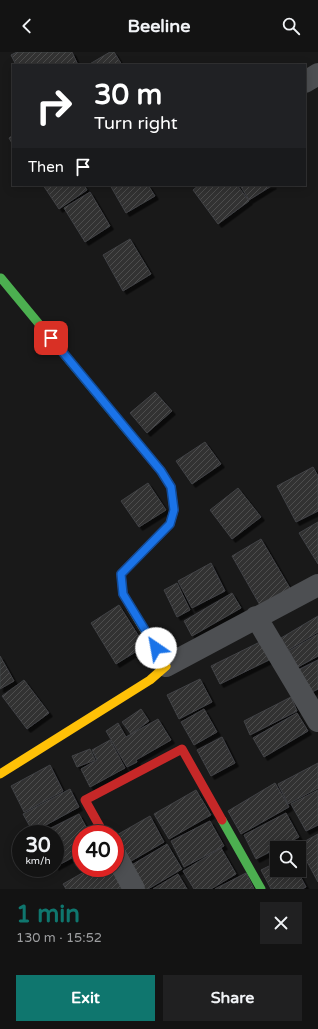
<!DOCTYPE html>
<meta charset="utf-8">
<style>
:root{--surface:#131313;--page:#202021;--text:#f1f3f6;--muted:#9d9ea0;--line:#323233;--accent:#0f766e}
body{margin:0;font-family:"Varela Round",sans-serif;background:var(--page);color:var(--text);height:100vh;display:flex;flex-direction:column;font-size:15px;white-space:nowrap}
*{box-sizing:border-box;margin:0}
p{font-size:13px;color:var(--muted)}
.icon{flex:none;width:22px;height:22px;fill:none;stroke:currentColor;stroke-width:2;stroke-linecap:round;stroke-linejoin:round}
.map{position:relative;height:837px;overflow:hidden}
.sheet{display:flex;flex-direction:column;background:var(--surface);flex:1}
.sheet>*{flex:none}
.hud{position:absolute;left:12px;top:12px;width:294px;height:122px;border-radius:0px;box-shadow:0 2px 10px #0003,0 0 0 1px var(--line);background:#202124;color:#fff;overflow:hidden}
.fabs{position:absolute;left:270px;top:789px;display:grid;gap:8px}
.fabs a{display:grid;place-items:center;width:36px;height:36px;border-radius:0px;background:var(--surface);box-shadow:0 2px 10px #0003,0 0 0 1px var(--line);font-size:20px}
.speed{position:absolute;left:12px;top:773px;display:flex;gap:8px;font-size:20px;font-weight:700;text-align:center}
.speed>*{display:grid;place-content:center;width:52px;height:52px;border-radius:50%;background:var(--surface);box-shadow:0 2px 10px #0003,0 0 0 1px var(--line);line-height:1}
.speed small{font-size:10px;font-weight:400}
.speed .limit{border:6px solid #d22;background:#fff;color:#111}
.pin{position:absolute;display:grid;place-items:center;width:34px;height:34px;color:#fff;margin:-17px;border-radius:8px;box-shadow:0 2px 6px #0006}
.me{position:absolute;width:44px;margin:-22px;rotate:327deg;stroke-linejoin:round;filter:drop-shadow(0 0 3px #0008)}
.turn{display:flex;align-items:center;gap:14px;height:84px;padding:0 16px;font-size:18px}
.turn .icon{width:52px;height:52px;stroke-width:2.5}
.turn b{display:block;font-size:28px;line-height:34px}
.then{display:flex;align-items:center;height:38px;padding:0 16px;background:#0003;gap:8px;font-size:15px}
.round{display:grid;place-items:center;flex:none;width:42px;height:42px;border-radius:0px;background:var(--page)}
.head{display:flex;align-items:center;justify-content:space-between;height:68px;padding:0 16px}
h1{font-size:24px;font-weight:800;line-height:30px;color:var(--accent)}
.action{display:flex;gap:8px;margin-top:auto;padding:8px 16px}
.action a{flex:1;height:46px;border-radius:0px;background:var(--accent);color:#fff;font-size:16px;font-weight:800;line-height:46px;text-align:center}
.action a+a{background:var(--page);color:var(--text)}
header{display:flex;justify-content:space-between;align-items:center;height:52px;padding:0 16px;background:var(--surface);font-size:18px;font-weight:800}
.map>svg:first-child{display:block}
.building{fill:url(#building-hatch);stroke:#414245;filter:url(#shadow)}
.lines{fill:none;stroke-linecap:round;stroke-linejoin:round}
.street{stroke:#4d4f52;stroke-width:22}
.fast{stroke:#4caf50;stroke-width:9}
.slow{stroke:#ffc107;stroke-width:9}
.jam{stroke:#c62828;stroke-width:9}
.route-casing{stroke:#114b97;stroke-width:10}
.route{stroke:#1a73e8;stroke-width:7}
</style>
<header><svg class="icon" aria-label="back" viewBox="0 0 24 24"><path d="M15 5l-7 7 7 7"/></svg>Beeline<svg class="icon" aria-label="search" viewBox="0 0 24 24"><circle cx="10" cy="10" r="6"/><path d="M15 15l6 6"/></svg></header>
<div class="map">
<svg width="318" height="837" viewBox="0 0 318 837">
<defs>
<pattern id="building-hatch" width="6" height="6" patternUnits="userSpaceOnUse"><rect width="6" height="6" fill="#323233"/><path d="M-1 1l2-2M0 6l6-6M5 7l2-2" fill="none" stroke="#4d4d4e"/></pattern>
<filter id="shadow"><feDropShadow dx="3.5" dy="3.5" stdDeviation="0" flood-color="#0009"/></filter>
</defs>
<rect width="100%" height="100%" fill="#191919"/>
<path class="building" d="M17,0H72L78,13H16L11,3Z
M110,0H114L122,13H88Z
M13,83V93L9,86Z
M43,133H84L87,138L59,157Z
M110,133H148L155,144L126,161Z
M199,133H237L249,149L218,172L193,138Z
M240,133H273L249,148Z
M90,140L110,174L85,190L64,156Z
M130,187L151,222L123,239L103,203Z
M155,340L172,359L147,381L130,361Z
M205,390L221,412L192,432L176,409Z
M313,415L318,424V459L296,470L277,434Z
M148,431L166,458L139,475L121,449Z
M238,436L261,465L232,487L210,458Z
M318,470V512L299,481Z
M261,487L291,538L261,555L232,504Z
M211,511L225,539L192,556L178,529Z
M177,531L190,558L177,565L164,538Z
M232,541L241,556L192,584L184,569Z
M119,553L145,594L116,612L91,571Z
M318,564V580L288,598L281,586Z
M318,582V604L298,615L289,599Z
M266,587L275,605L220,632L211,614Z
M0,604L14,629L0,637Z
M318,608V637L308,642L296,619Z
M200,627L212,650L179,667L167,643Z
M24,628L49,661L27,677L2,644Z
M291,645L297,659L250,683L244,669Z
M141,657L149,669L131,682L122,670Z
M204,657L217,680L194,693L181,670Z
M297,661L308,679L264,705L253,686Z
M158,667L171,688L136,708L137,710L127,715L106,679L118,671L126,685Z
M222,685L235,711L211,724L197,698Z
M110,688L125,716L90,735L81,717L97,708L92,698Z
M90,697L95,708L77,715L72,704Z
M318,711V736L288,752L278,732Z
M50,713L63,739L24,760L11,734Z
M275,731L289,755L241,782L228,759Z
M70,737L79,755L33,780L23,762Z
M196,738L211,763L169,787L154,762Z
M318,738V773L306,779L291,752Z
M286,761L299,785L256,807L244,783Z
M79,762L90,782H81V801L55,815V782H39Z
M150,764L164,790L126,812L115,794V784Z
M210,769L224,794L184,815L171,789Z
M318,782V830L298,793Z
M167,792L182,817L148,837H144L130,814Z
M221,796L236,822L211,837H194L183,819Z
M277,810V818H297L306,835L302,837H271L261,818Z
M91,816H111L123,837H66L63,832Z
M246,821L254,837H215Z
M178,822L187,837H153Z"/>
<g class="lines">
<path class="street" d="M305,30L318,22
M256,565L318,669
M166,614L318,533
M115,802L134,837"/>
<path class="fast" d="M1,226L135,388
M222,768L261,837"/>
<path class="slow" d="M0,722L150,628L166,614L132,557"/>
<path class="jam" d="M132,557L123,542L121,522L170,472L174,458L171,435L161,419L135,388
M104,782L85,748L182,697L222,768"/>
</g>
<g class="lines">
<defs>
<path id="route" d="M51,286L161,419L171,435L174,458L170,472L121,522L123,542L156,596"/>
</defs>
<use href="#route" class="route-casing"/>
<use href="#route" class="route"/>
</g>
</svg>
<div class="fabs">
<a><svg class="icon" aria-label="search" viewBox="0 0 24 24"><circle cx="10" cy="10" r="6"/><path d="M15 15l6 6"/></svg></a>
</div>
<div class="speed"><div>30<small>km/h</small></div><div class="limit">40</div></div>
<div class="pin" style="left:51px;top:286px;background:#d93025"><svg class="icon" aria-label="arrive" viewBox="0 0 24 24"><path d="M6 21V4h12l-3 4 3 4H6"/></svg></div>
<svg class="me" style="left:156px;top:596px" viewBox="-20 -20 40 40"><circle r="19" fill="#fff"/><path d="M0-13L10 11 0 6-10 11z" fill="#1a73e8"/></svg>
<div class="hud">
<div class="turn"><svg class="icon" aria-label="right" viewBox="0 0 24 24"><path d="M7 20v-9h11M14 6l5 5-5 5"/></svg><div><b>30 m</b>Turn right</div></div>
<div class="then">Then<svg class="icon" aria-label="arrive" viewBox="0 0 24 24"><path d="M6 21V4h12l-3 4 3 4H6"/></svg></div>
</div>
</div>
<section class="sheet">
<div class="head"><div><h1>1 min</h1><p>130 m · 15:52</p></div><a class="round"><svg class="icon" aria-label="close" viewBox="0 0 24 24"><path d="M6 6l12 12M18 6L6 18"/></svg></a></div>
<div class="action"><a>Exit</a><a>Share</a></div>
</section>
